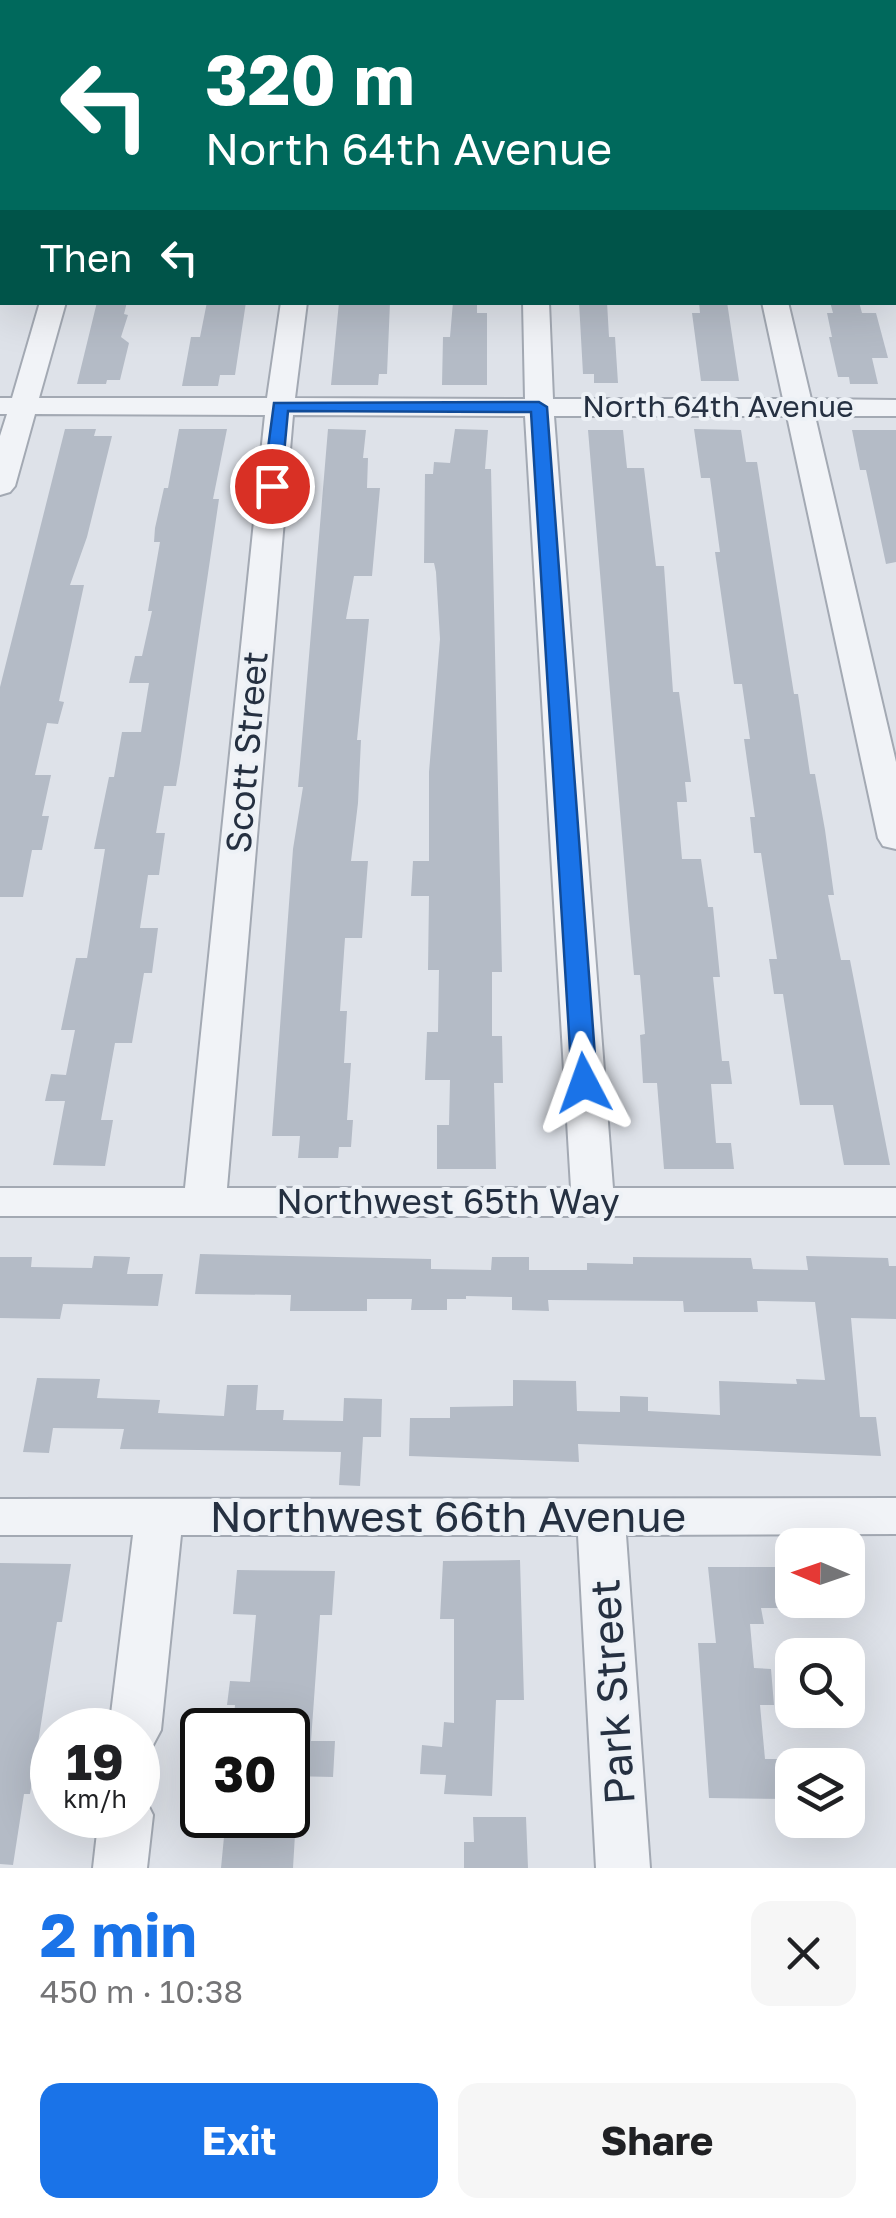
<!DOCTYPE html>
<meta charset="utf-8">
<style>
:root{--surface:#fff;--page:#f6f6f6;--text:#202124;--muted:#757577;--accent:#1a73e8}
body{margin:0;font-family:"Golos Text",sans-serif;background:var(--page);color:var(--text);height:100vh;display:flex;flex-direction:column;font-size:38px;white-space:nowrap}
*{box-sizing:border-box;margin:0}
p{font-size:32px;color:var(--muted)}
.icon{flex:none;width:55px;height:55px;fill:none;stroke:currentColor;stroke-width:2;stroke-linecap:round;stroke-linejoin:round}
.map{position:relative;height:1868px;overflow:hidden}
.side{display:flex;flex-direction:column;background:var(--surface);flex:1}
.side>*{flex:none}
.hud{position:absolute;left:0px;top:0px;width:898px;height:305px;box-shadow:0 10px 40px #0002;background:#00695c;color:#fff;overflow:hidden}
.needle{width:65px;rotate:272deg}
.tools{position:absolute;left:775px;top:1528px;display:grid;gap:20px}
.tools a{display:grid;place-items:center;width:90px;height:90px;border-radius:20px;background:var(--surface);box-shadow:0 10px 40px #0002;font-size:50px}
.speed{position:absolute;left:30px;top:1708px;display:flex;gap:20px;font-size:50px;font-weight:700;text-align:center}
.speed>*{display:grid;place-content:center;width:130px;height:130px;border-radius:50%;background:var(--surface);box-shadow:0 10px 40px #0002;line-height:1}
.speed small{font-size:25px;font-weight:400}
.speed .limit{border:5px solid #111;border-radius:15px;background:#fff;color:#111}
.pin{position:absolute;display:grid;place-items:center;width:85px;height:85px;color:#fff;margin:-42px;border:5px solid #fff;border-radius:50%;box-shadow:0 2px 10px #0007}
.me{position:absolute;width:110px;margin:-55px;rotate:356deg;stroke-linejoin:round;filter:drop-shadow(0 0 8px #0008)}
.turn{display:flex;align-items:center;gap:35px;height:210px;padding:0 40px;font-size:45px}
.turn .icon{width:130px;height:130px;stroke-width:2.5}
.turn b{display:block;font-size:70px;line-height:85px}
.then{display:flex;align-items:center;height:95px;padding:0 40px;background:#0003;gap:20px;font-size:38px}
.round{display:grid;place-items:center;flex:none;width:105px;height:105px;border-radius:20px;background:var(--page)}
.summary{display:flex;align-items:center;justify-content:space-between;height:170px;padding:0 40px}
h1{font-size:60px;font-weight:700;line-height:75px;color:var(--accent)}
.button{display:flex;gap:20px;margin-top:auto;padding:20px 40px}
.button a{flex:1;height:115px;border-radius:20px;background:var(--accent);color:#fff;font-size:40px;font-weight:700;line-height:115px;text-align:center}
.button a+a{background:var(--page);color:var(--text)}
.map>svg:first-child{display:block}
.building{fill:#b4bbc6}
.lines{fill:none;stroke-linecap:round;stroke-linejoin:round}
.minor-casing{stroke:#a3a9b3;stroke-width:4}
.highway-casing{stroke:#848fa1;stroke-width:5}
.minor{fill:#f1f3f7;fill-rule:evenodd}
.highway{fill:#fff;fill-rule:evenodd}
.route{fill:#1a73e8;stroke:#114b97;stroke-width:2.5}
.labels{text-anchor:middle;stroke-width:8;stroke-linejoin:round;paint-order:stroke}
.far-street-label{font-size:30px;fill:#253041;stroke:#edf1f6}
.street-label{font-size:35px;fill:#253041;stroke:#edf1f6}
.near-street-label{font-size:42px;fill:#253041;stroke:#edf1f6}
</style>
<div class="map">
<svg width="896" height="1868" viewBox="0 0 896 1868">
<rect width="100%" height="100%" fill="#dee2e9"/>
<path class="building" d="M97,302H127L124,314L128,315L121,337L129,343L120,380H107L106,384H77Z
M207,302H246L235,375H220L218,386H182L191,337H200Z
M339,302H390L387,374H379L378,385H331Z
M453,302H477V313H487V385H442L443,337H450Z
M579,302H607L609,337H615L618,383H594V374H583Z
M699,302H727L739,381H701L692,313H700Z
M830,302H859L862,313H876L888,358H872L878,384H850L849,377H838L829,337H832L827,313H833Z
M65,429H96L94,436H112L87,537L70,585H84L59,701L64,702L58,724L47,723L35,775H51L42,816H49L42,850H32L23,897H0V687Z
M179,429H227L213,499H219L180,763L176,786H164L156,833H165L159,875H148L140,928H158L152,973H144L132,1043H115L101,1120H113L105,1166L53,1165L65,1101H45L51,1074L66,1075L75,1030H61L76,958H87L105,849H94L109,777H114L122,732H141L149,683H129L135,656H142L152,611H148L160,542H154L155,528L164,488H168Z
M328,429L366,430L363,458H368L367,488H380L372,576H354L346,619H369L357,740H361L358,803L351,861H368L362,938H345L340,1011H347L344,1063H351L347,1120H353L351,1147H339L338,1158H298L300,1136H272L293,849L303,787H298L300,764Z
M455,429L488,430L485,469H491L502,972H492V1036H502L503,1083H494L496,1169H437V1125H449L450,1080H425L427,1032H438L439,970H428L429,896H411L413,861H429V772L440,639L436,572L434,563H424L425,474H433L434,462L450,463Z
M694,429L741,430L746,462H757L794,694H798L810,774H815L825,830L834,895H828L841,960H850L890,1165H844L833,1105H800L783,994H774L769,959H777L761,853H754L750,817H755L744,739H750L742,684H734L715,552H720L710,478H701Z
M588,430H623L627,468H644L656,566H664L673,692H679L691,782H685L687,802H677L682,859H701L708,907H713L720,977H713L722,1061H729L732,1084H711L716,1143H731L734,1169H664L657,1083H643L640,1035L645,1034L640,975H634L629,919Z
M852,430H896V562L886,564L866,470H860Z
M200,1254L431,1259V1269L491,1270L492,1257H529V1270H587V1263L633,1264V1257L751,1258L753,1269L808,1270L806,1256L888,1258L889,1266H896V1319L851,1318L860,1417H876L881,1456L578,1444L579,1462L409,1456L410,1418H450V1407L513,1406V1380L576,1381L577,1411L620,1412V1396L648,1397V1411L720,1415L719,1381L797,1384L796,1379L825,1380L815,1302L757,1301L758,1312H684L683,1301L548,1300L549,1311L512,1310V1297L466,1296V1299H447V1310H411L412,1299H367V1311H290L291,1295L195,1294Z
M94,1256L130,1257L127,1274H163L158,1306L63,1304L60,1319L0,1318V1257H32L31,1267L92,1268Z
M37,1378L100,1379L97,1398L160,1400L158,1413L224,1416L227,1385H258L256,1410H284L283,1420L343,1421L344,1398L382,1399L381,1437H363L360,1486L339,1485L341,1452L120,1449L124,1429L53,1428L49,1453L23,1452Z
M520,1560L524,1700H496L492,1796L444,1794L446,1775L420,1774L422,1745L442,1747L444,1722L454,1723V1619H440L443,1561Z
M0,1563L71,1564L62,1622H57L30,1794H24L13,1865L0,1864Z
M708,1567H787L792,1608H761L764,1624H750L754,1668L771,1669L774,1705H760L765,1759H788L792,1799L709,1798L698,1643H716Z
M237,1570L335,1571L332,1615H320L311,1741H335L333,1777L288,1776V1730H233L235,1705H227L230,1681L250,1682L256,1615L233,1614Z
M226,1816L296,1817L293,1868H221Z
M473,1817H526L528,1868H464V1842H474Z"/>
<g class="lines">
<defs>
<path id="minor" d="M40,302H66L39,398H267L281,302H307L295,398L525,399L523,302H549L553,399H783L762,302H788L811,399L896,400V416H815L896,762V849L883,846L878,838L787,416H554L613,1188H896V1216H0V1188H185L265,415L35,414L15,486L10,492L0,495V436L7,414H0V398H12ZM293,415L525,416L571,1188H227Z
M896,1498V1534L626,1535L650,1868H596L578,1535H181L161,1730L153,1745L138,1751V1730H109L133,1535H0V1499Z
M138,1796L145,1799L153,1815L147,1868H93L99,1815H138Z"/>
<path id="highway" d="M895,51H896V71H895Z
M0,52L2,53V72H0Z"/>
</defs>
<use href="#minor" class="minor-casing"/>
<use href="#highway" class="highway-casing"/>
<use href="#minor" class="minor"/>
<use href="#highway" class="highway"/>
</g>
<path class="route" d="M539,402L547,407L597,1083L584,1091L572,1083L531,412L288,411L281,486L272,491L263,486L274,403Z"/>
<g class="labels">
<g class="far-street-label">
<text x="718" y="417">North 64th Avenue</text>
</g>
<g class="street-label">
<text transform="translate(247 752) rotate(-85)" y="12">Scott Street</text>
<text x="448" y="1214">Northwest 65th Way</text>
</g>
<g class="near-street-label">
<text x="448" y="1532">Northwest 66th Avenue</text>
<text transform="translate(612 1692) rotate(-94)" y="15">Park Street</text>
</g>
</g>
</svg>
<div class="tools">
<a><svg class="needle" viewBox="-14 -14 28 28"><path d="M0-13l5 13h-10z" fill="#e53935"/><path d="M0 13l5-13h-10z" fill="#757577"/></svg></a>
<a><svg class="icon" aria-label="search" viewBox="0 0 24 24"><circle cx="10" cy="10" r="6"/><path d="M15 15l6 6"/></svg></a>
<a><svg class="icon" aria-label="layers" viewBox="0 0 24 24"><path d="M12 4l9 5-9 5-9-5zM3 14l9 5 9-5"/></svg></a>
</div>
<div class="speed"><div>19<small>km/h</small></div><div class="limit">30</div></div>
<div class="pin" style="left:272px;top:486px;background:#d93025"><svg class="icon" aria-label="arrive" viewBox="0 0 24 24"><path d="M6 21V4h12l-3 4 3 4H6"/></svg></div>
<svg class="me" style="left:584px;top:1083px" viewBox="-20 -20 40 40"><path d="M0-17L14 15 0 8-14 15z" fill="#1a73e8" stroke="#fff" stroke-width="4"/></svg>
<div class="hud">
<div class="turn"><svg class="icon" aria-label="left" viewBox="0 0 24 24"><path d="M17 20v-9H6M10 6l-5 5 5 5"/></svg><div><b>320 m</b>North 64th Avenue</div></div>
<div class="then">Then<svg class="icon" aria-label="left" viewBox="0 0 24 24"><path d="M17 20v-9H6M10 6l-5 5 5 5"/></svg></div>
</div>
</div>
<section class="side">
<div class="summary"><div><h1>2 min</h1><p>450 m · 10:38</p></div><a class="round"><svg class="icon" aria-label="close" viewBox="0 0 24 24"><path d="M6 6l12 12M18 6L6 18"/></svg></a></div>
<div class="button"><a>Exit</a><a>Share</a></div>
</section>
